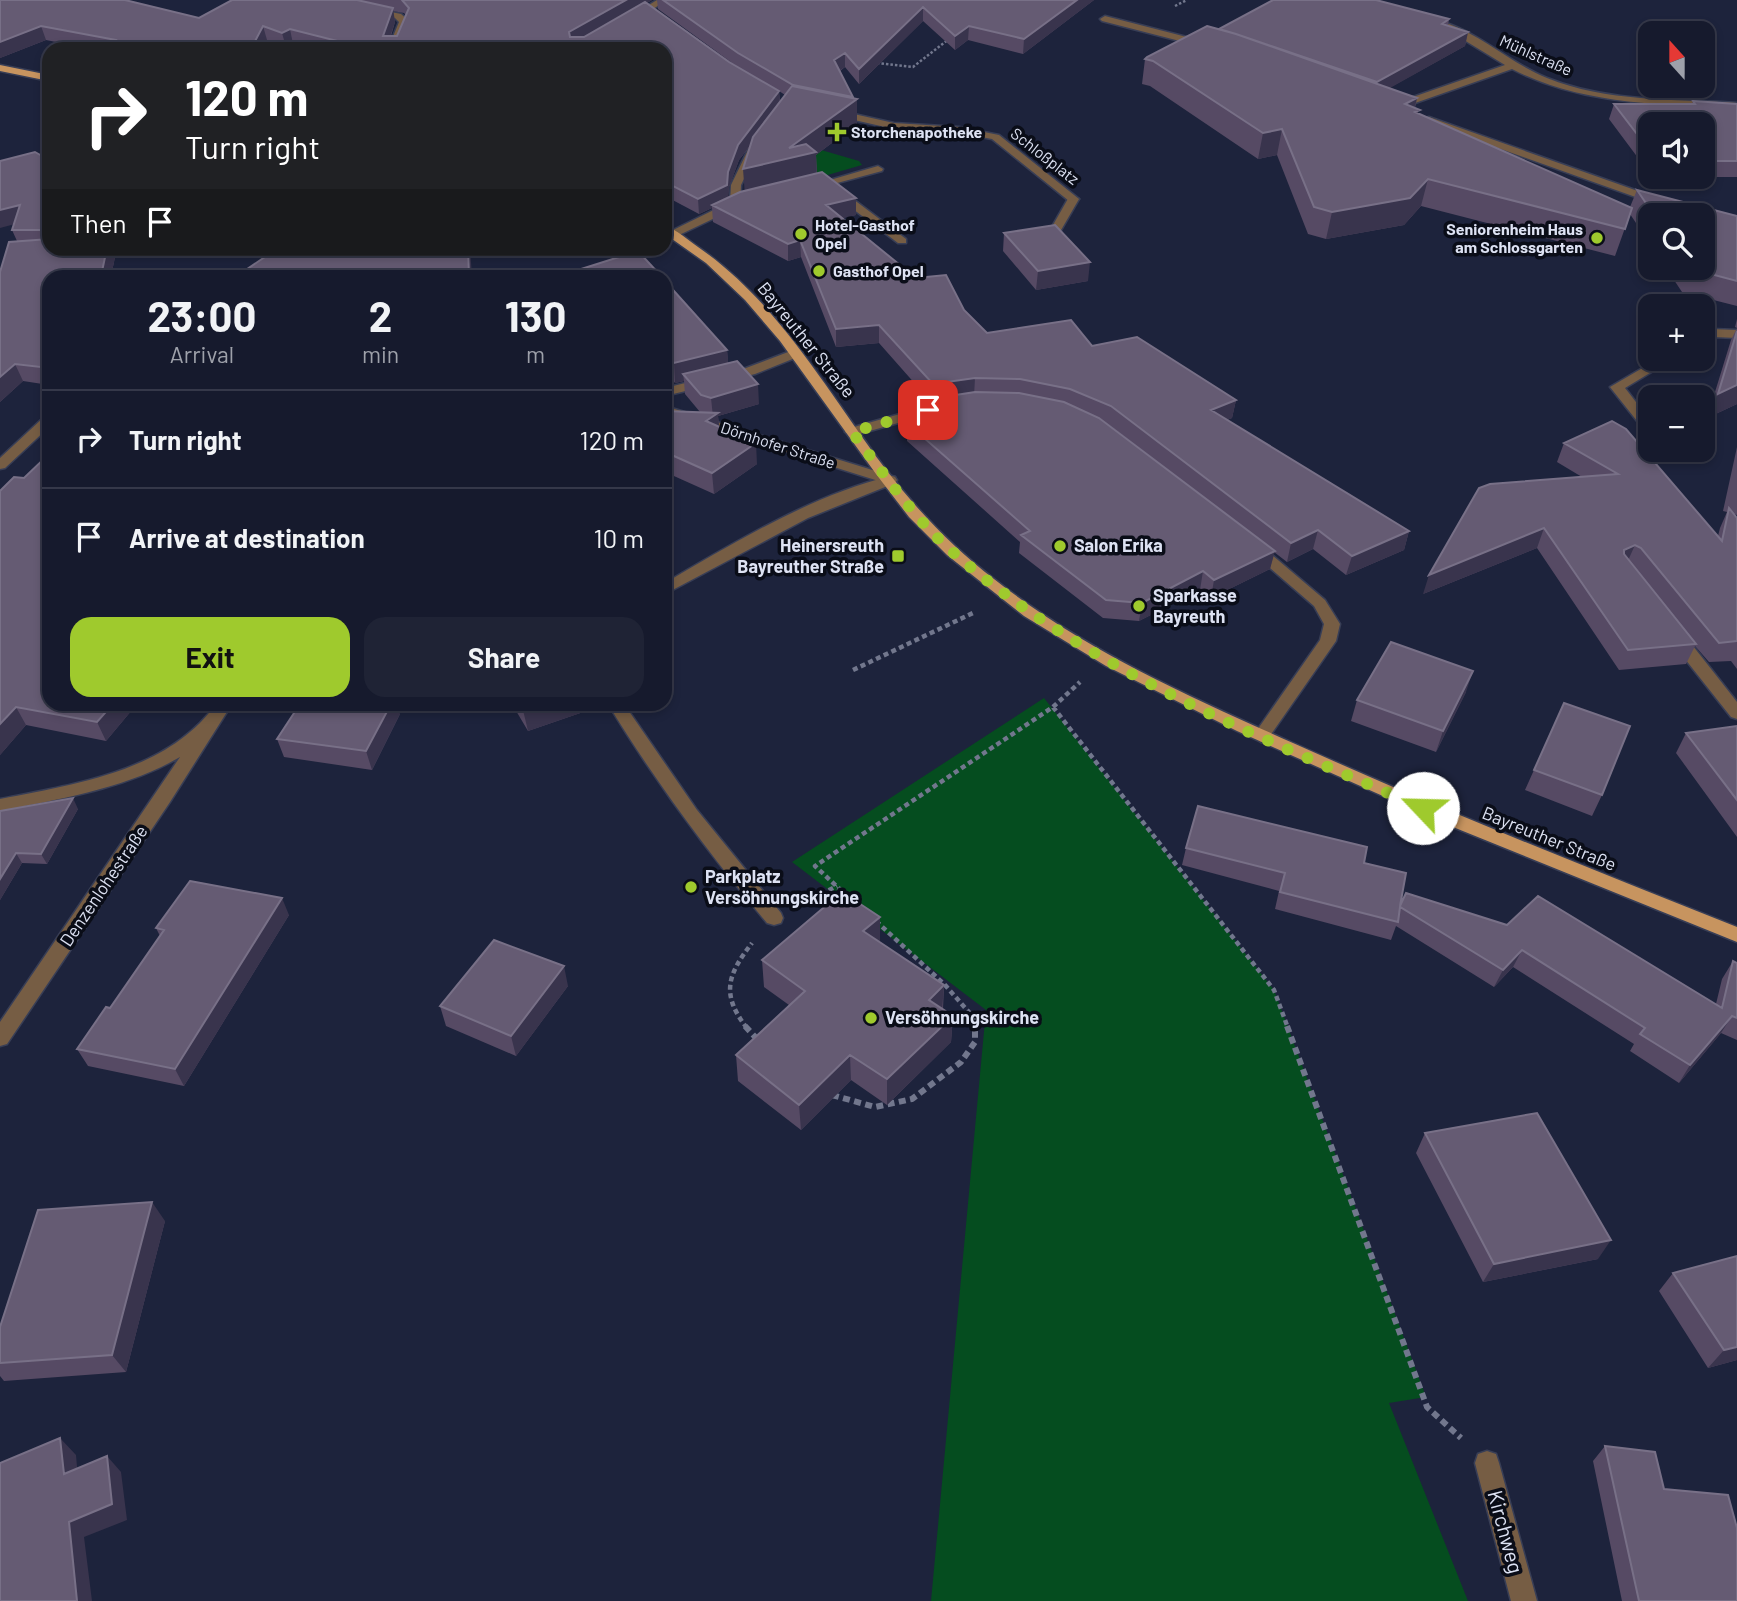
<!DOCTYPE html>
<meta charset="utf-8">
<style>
:root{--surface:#161a2d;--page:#1f2335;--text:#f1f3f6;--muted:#9ea1aa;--line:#353849;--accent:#9fca2d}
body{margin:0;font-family:Barlow,sans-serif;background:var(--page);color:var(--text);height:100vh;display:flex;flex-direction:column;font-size:26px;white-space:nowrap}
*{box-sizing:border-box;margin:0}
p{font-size:23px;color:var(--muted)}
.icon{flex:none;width:38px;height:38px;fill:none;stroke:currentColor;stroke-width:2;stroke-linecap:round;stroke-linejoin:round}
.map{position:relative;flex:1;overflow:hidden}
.sheet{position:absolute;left:42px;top:270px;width:630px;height:441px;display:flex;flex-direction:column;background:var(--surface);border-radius:21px;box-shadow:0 4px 10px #0003,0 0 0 2px var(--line)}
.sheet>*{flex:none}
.hud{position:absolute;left:42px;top:42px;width:630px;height:214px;border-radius:21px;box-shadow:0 4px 10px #0003,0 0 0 2px var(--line);background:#202124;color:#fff;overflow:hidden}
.needle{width:46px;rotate:339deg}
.buttons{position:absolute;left:1638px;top:21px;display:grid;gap:14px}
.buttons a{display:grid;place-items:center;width:77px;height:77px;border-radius:14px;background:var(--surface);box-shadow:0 4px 10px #0003,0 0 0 2px var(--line);font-size:35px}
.pin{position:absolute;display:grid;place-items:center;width:60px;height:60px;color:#fff;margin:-30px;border-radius:14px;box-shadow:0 4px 10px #0006}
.me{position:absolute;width:77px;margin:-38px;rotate:294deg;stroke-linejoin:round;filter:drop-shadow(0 0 5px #0008)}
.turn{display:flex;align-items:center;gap:24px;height:147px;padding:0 28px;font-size:32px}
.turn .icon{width:91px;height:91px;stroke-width:2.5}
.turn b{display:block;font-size:49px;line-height:60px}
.then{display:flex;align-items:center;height:66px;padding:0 28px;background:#0003;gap:14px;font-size:26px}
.eta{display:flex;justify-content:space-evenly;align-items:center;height:119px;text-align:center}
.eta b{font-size:42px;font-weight:700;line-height:49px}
.primary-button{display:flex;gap:14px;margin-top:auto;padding:14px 28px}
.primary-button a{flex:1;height:80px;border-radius:21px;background:var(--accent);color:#111;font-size:28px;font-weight:700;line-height:80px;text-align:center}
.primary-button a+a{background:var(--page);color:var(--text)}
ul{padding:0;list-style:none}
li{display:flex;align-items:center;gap:21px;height:98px;padding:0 28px;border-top:2px solid var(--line)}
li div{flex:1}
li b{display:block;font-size:26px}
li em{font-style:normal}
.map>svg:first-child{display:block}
.green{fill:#054d1f}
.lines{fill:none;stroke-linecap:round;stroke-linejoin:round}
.lane-casing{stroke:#383e56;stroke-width:3}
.street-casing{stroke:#383e56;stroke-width:3}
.primary-casing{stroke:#383e56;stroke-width:3}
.path-far2{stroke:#72778d;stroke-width:2.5;stroke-dasharray:2.5 2;stroke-linecap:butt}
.path-far1{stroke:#72778d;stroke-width:4.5;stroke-dasharray:5 3.5;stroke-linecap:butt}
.path{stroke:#72778d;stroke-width:6;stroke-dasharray:7 4.5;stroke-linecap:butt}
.lane{fill:#765d44;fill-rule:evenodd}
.street{fill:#765d44;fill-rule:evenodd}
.primary{fill:#c7945f;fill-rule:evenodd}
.wall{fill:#564a64;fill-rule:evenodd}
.shaded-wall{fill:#39344d}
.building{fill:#655b73;stroke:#787087;stroke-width:2}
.route{stroke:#9fca2d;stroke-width:12;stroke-dasharray:0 21.6}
.poi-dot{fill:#9fca2d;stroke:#0a0d18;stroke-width:2.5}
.labels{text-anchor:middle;stroke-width:7;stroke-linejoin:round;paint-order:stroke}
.far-street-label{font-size:16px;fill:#dde2f3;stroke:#0a0d18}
.far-poi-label{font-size:16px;font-weight:bold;fill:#dde2f3;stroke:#0a0d18;text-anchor:start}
.street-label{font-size:18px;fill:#dde2f3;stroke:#0a0d18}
.poi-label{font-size:18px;font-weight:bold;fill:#dde2f3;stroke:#0a0d18;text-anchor:start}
.near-street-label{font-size:21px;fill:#dde2f3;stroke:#0a0d18}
</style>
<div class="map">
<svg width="1737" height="1601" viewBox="0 0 1737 1601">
<rect width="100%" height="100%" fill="#1d233c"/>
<path class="green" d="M780,138L859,161L862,165L769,192Z
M1044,698L1274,990L1426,1397L1389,1403L1468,1601H931L986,1010L792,862Z"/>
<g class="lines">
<defs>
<path id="lane" d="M371,8L401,14L409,21L398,49H388L399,22L395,18L368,13L367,11Z
M833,190H841L906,239V243H898L833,194Z
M1069,197L1079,199L1057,237L1035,240V236L1049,232Z
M1712,329L1737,330V338L1714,337L1703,342V333Z
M1658,359H1673L1625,388L1650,420V432L1645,431L1610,387Z
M965,400L970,401V407L930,414L852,436L845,432L847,429L928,406Z
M1660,450H1675L1677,453L1670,457Z
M890,476L895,477V483L808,518L665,594V583C735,542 811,496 890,476Z
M1253,542L1258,543L1325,600L1340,624L1336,641L1267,740L1261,742L1253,736L1320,640L1324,624L1314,606L1248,549L1246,546Z
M608,704H624L697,810L781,913L783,918L781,923L774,925L767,923C709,854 655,781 608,704Z"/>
<path id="street" d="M657,0H667L636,20L628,18Z
M1105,16L1210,43L1212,45L1207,48L1102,21L1100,19Z
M1449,24C1484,37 1512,64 1547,78C1606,102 1674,99 1737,103V109C1660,104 1582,105 1512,69L1398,109H1390V105L1505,65L1446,29V25Z
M836,110L894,123L959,127L999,135L1079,199L1069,201L992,139L959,133L894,129L832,115V111Z
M1429,117L1700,213L1702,215H1686L1425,122V118Z
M749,148L758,150L741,185L740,206L677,236H669V232L730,202L731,185Z
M878,166L883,169L882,171L811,190L806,187Z
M796,349L802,353L800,356L755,374L665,396V388L746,368Z
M665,406L895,477L897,480L895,483H885L665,414Z
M49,416V427L5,468L0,469V458L44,417Z
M1676,631L1682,632L1737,702V719L1731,717L1670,640L1668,636L1670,632Z
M216,704H232L170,802L7,1044L0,1046V1022L180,757C127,788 60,799 0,811V799C76,784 168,771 216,704Z
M1487,1451L1496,1454L1499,1463L1537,1601H1511L1475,1463L1478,1454Z"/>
<path id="primary" d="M0,65L49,75V81L0,71Z
M665,226C677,230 687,239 698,247C778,302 827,391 884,467C916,509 952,547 994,579C1084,650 1190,697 1293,743C1440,809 1588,868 1737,927V942L1448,825L1237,731L1106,666L1024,616L947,555L909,517L876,474L780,341L745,300L706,263L665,234Z"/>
</defs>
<use href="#lane" class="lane-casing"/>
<use href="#street" class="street-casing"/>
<use href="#primary" class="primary-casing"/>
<path class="path-far2" d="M1175,6L1187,0
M877,63L913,67L949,39"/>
<path class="path-far1" d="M853,670L975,612
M1053,707L1274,990L1288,1028
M848,897L815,866L1053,707L1080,682
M806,902L837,886
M876,921L945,985L975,1019V1028
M747,1028C720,994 728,974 752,943"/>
<path class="path" d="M745,1026L758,1040
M1287,1026L1427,1407L1461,1438
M832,1095L875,1107L912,1099L961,1062L975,1042V1026"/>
<use href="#lane" class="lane"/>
<use href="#street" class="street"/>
<use href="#primary" class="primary"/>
</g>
<path class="wall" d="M0,0L199,18L232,0H652L647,3L735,65L658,9L657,0H1094L1023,54L968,40L955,50L923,21L859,84L845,67L840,71L853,97L857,124L816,155L817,173L856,215L842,218L916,278L964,310L987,333L1092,346L1236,400L1232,418L1227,420L1409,531L1404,550L1346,575L1313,549L1287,562L1274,552L1270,569L1211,598L1200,590L1139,621L1103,618L1019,553L1020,542L907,441V423L943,411V401L932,403L879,343L836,347L801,257L788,261L713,222L712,208L699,214L665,196V49H315L293,44L286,47L267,40L263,49H91L46,40L0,58ZM393,11L404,13L406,15L397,36H391L395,22ZM779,91L785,95L780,102ZM750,146L745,190L728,197L729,187L739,160ZM1106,423L1109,425L1197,492Z
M1449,19L1448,26L1468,32L1465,46L1389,88L1417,98L1415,108L1419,114L1630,207L1637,190L1737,216V306L1682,292L1666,268H1703V215H1650V244L1630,214L1615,256L1421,206L1404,225L1326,239L1308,234L1277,155L1258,159L1150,86L1142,84L1145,59L1219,29Z
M1693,101L1737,104V177H1703V124H1650V174L1609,119L1614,104H1692Z
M49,160V248H117L111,276H49V385L23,381L0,402L17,241L12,230Z
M1004,233L1088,281L1036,290L1003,251Z
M578,270L661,276H579Z
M665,281L727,350L728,363L759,404L718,416L719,427L757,464L714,494L665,472V411L700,412L685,394L684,381L675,383L665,370Z
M1737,319V404L1707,418L1731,340L1737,328L1735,327Z
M1612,421L1718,536L1720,528L1727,512L1723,511L1737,447V515L1734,514L1737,518V669L1731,661L1709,662L1695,646L1686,664L1619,670L1537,548L1423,594L1582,477L1557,462L1564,443Z
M24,478L49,704H137L106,741L26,725L0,755Z
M1466,692L1436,752L1351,721L1357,700Z
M1564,703L1602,795L1592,816L1525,790Z
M512,704H588L589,710L528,731Z
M400,714L372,770L284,757L277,739Z
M1737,726V837L1676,753L1686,733Z
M78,809L47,864L22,863L0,900V811Z
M1186,848L1364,863L1400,906L1716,1004L1722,979L1733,961L1737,963V1040L1721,1033L1679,1083L1630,1051L1634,1044L1513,967L1494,987L1396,926L1391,940L1275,909L1279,891L1182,865Z
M289,915L184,1086L88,1066L77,1049L110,1008L160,936L156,928Z
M880,942L944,985L943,1009L953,1016L951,1042L887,1105L851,1080L801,1130L738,1081L736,1055L789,1005L764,987L762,960Z
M568,986L516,1056L446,1026L440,1006Z
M1425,1133L1598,1259L1483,1282L1416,1153Z
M165,1221L126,1372L4,1381L0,1376V1327Z
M1737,1256V1360L1708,1368L1659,1291L1673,1273Z
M1605,1446L1664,1489L1737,1601H1622L1593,1461Z"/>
<path class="shaded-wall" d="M626,0H652L571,47L569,32Z
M1077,0H1094L1023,54L1024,39Z
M923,7V21L859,84V69Z
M393,8L395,22L386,49L383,36Z
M41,26L46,40L0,58V42Z
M263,26L267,40L263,49H245Z
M969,26L968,40L955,50V36Z
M290,29L293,44L286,47L282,33Z
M1468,32L1465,46L1374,97L1377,82Z
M845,53V67L834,74V60Z
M779,91L780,106L739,160L729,187L728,200L712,205V208L699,214L698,199L728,172L738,145Z
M1417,98L1411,124L1405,104Z
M857,99V124L816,155L817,178L745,196L743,169L789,148Z
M1282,129L1277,155L1258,159L1263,133Z
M1428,179L1421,206L1404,225L1326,239L1332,212Z
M856,198V215L826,222V205Z
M20,205L26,221L0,228V210Z
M800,240L801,257L788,261V244Z
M107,248H117L111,276H101Z
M468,248H470L472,276H469Z
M1090,262L1088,281L1036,290L1038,271Z
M879,325V343L836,347V329Z
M727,350L729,370L683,374L684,381L675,383L674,363Z
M15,364L23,381L0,402V377Z
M975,378L974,396L943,397V401L932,403L933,384Z
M758,384L759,404L718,416L720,434L706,421L713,417L711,398Z
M1737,385V404L1707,418L1718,394Z
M1236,400L1232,418L1207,429L1211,410Z
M756,443L757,464L714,494L712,473Z
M1544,528L1537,548L1423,594L1429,575Z
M1318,530L1313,549L1287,562L1291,543Z
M1409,531L1404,550L1346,575L1352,556Z
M1635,545L1626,565L1616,570L1624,550Z
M1275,551L1270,569L1211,598L1214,580Z
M1203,571L1200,590L1139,621L1142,603Z
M1473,671L1466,692L1436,752L1443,731Z
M113,704H137L106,741L97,722Z
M391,704H397L400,714L372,770L366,751Z
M544,704H588L589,710L528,731L523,710Z
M16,707L26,725L0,755V724Z
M73,798L78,809L47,864L41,854Z
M16,853L22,863L0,900V879Z
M282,898L289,915L184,1086L175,1069Z
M880,917V943L863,931Z
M1522,950L1513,967L1494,987L1503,970Z
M564,966L568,986L516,1056L511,1036Z
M944,985L942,1011L929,1000Z
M953,1016L951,1042L887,1105V1079Z
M1732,1016L1721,1033L1679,1083L1690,1065Z
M850,1055L851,1080L801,1130L799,1105Z
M152,1202L165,1221L126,1372L112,1355Z
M1611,1240L1598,1259L1483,1282L1494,1264Z
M1737,1347V1360L1708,1368L1724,1350Z
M60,1438L76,1455L79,1490L64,1474Z
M107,1456L121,1472L127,1520L84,1537L92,1601H77L69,1522Z"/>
<path class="building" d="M0,0H125L199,18L232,0H357L393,8L383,36H397L409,8L402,0H626L569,32L570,37H584L645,2L729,62L779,91L738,145L728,172L727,185L698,199L665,182V49H369L290,29L282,33L263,26L253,45L245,49H111L116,40L41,26L0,42Z
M663,0H1077L1024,39L969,26L955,36L923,7L859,69L845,53L834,60L853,97L793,85L738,53Z
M1273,0H1376L1449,19L1442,24L1468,32L1377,82L1236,34L1219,29Z
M1207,26L1236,34L1417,98L1405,104L1420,110L1415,112L1632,208L1625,229L1428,179L1410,198L1332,212L1314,207L1282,129L1263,133L1153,61L1145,59L1147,57Z
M792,86L857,99L789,148L806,144L816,152L743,169L753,137Z
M1693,101L1737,104V161H1703V124H1650V151L1614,104H1695Z
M35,152L49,160V230H12L20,205L0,210V161Z
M822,172L856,198L826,205L916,278L946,275L964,310L987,333L1071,320L1092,346L1137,337L1236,400L1211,410L1409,531L1352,556L1318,530L1291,543L1111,406L1070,389L1020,379L975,378L933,384L879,325L836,329L800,240L788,244L712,205L740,192Z
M1637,190L1737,216V281L1692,269L1691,268H1703V215H1654Z
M1055,225L1090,262L1038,271L1004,233Z
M49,239V248H107L101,276H49V368L15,364L0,377V272L9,242Z
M278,248H468L469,276H237Z
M638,251L661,276H590L578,270Z
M665,281L727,350L674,363L665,353Z
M1737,331V385L1718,394Z
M737,361L758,384L711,398L701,395L683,374Z
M975,392L1019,393L1064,402L1099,418L1275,551L1214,580L1203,571L1142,603L1106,600L1021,535L1030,531L907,423L953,408L943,397Z
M665,411L718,413L706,421L756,443L712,473L665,452Z
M1612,421L1626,429L1722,541L1729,508L1737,518V641L1719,643L1641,548L1635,545L1624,550V554L1696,644L1628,650L1544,528L1429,575L1479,488L1490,484L1618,474L1564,443Z
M49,454V704H113L97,722L16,707L0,724V491L14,477L24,478Z
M1391,642L1473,671L1443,731L1357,700Z
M1564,703L1630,726L1602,795L1534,770Z
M300,704H391L366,751L277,739Z
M519,704H544L523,710Z
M1737,726V800L1686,733Z
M73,798L41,854L16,853L0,879V811Z
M1198,806L1367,847L1364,863L1406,873L1400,906L1406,893L1507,925L1538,896L1722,1008L1733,961L1737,963V1018L1732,1016L1690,1065L1640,1034L1645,1028L1522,950L1503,970L1400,907L1398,922L1280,892L1285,873L1186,848Z
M190,881L282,898L175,1069L77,1049L106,1007L110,1008L164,930L156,928Z
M842,892L880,917L863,931L944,985L929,1000L953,1016L887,1079L850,1055L799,1105L736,1055L805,991L762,960Z
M494,940L564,966L511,1036L440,1006Z
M1537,1113L1611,1240L1494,1264L1425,1133Z
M152,1202L112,1355L0,1363V1327L38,1210Z
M1737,1256V1347L1724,1350L1673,1273Z
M60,1438L64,1474L107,1456L112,1504L69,1522L77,1601H0V1463Z
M1605,1446L1655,1452L1664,1489L1728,1495L1737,1528V1601H1639Z"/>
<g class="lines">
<path class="route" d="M928,410L852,432C884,473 914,519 954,553C1089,671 1260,737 1423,808"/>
</g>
<g class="poi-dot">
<path d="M833.5 121.5h7v7h7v7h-7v7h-7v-7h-7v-7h7z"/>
<circle cx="801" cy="234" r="7"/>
<circle cx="1597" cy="238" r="7"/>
<circle cx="819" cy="271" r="7"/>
<circle cx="1060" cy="546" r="7"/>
<rect x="891" y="549" width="14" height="14" rx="3.5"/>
<circle cx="1139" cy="606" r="7"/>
<circle cx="691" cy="887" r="7"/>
<circle cx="871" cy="1018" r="7"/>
</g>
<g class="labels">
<g class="far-street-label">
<text transform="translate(1536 55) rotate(24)" y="6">Mühlstraße</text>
<text transform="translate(1045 156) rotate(38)" y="6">Schloßplatz</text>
<text transform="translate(778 445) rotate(18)" y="6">Dörnhofer Straße</text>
</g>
<g class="far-poi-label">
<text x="851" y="138">Storchenapotheke</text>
<text x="815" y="231">Hotel-Gasthof<tspan x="815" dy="18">Opel</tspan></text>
<text x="1583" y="235" text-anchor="end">Seniorenheim Haus<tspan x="1583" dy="18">am Schlossgarten</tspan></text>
<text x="833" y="277">Gasthof Opel</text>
</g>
<g class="street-label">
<text transform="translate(806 340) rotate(51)" y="6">Bayreuther Straße</text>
<text transform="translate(1549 839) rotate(22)" y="6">Bayreuther Straße</text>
<text transform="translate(104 886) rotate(-56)" y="6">Denzenlohestraße</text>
</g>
<g class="poi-label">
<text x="884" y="552" text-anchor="end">Heinersreuth<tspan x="884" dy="21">Bayreuther Straße</tspan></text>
<text x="1074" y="552">Salon Erika</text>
<text x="1153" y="602">Sparkasse<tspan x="1153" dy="21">Bayreuth</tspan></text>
<text x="705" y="883">Parkplatz<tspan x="705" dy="21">Versöhnungskirche</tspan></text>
<text x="885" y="1024">Versöhnungskirche</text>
</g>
<g class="near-street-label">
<text transform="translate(1505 1532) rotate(75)" y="7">Kirchweg</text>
</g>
</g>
</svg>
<div class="buttons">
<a><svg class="needle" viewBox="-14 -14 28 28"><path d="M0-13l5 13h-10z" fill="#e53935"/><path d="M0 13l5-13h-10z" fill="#9ea1aa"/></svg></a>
<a><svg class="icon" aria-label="sound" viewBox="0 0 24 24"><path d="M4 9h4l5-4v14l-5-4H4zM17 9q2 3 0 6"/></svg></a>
<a><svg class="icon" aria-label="search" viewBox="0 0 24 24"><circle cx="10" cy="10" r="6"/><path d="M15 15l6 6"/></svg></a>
<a>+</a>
<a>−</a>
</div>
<div class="pin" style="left:928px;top:410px;background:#d93025"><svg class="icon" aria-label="arrive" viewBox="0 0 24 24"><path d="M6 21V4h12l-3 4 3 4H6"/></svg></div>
<svg class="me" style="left:1423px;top:808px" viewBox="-20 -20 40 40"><circle r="19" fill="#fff"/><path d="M0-13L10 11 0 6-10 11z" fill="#9fca2d"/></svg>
<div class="hud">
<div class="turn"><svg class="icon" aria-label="right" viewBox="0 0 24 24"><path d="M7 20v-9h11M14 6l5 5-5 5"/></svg><div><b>120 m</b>Turn right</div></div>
<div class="then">Then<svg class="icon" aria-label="arrive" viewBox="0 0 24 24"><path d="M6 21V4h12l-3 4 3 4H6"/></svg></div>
</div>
<section class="sheet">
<div class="eta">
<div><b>23:00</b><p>Arrival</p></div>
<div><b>2</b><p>min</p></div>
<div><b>130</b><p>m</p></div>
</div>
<ul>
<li><svg class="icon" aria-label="right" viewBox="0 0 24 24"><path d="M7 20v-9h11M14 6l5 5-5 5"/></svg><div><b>Turn right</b></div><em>120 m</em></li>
<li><svg class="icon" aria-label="arrive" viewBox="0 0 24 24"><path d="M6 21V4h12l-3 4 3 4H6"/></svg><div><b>Arrive at destination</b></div><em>10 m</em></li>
</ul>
<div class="primary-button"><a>Exit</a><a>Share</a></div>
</section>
</div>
